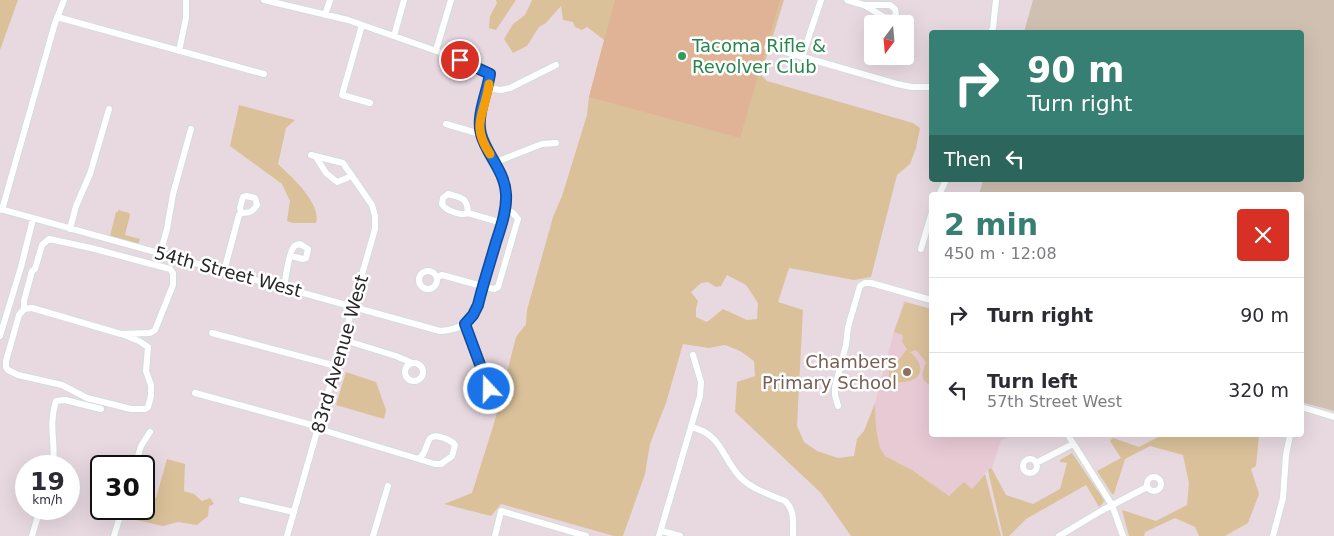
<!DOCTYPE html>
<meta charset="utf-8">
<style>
:root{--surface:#fff;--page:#f2f2f3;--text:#2b2b33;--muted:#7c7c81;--line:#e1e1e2;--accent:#387f73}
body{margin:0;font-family:"DejaVu Sans",sans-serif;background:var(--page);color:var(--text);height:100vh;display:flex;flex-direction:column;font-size:19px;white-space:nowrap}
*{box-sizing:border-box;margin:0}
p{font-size:16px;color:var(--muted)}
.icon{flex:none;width:28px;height:28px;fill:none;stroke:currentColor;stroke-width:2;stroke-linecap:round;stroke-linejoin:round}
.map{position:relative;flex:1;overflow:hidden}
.drawer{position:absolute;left:929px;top:192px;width:375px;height:245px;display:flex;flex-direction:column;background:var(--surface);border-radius:5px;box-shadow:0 5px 20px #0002}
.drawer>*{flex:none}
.guide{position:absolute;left:929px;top:30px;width:375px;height:152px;border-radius:5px;box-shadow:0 5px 20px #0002;background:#387f73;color:#fff;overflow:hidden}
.needle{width:32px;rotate:196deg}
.controls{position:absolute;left:864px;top:15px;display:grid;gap:10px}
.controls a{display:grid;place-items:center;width:50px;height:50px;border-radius:5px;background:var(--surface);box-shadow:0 5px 20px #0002;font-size:25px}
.speed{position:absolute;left:15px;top:455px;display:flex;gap:10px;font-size:25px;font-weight:700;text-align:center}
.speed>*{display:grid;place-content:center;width:65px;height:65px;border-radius:50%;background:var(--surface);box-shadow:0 5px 20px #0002;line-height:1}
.speed small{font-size:12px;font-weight:400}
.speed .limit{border:2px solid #111;border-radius:8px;background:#fff;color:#111}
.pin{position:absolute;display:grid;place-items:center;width:42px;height:42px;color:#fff;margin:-21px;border:2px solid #fff;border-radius:50%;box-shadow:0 1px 5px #0007}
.me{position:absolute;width:55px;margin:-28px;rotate:339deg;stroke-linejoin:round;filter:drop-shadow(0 0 4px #0008)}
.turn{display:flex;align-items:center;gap:18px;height:105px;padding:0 15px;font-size:22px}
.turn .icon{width:65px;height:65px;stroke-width:2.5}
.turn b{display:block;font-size:35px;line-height:42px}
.then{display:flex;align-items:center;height:48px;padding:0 15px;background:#0003;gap:10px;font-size:19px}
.round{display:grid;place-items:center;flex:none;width:52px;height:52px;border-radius:5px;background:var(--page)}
.overview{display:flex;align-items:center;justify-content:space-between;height:85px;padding:0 15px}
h1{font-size:30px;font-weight:600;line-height:38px;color:var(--accent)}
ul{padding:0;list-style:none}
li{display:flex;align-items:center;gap:15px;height:75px;padding:0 15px;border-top:1px solid var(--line)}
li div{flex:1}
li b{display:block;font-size:19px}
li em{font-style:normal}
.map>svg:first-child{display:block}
.education{fill:#e8cad5}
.green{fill:#dac19a;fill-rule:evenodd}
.cemetery{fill:#d0c0b2}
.pitch{fill:#e0b397}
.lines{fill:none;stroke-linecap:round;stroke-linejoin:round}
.street-casing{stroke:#cfdedb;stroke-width:8}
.street{stroke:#fff;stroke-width:6}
.route-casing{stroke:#114b97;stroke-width:12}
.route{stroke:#1a73e8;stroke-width:9}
.slow{stroke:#f59e0b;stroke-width:9}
.leisure-dot{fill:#2e9e5b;stroke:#fff;stroke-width:2}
.education-dot{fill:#8d6e63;stroke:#fff;stroke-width:2}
.labels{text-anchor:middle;stroke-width:5;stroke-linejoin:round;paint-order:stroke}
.leisure-label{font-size:18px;fill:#27864d;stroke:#fff;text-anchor:start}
.street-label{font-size:18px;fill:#272727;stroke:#fff}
.education-label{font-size:18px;fill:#785e54;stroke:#fff;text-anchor:end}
</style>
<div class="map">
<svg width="1334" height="536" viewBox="0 0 1334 536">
<rect width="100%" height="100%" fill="#e8d9e0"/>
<path class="education" d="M904,301L931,309V435H1012L1001,440L992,469L989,468L972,489L949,496L912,470L885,456L880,449L876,428L875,403L894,331Z"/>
<path class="green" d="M0,0H18L0,50Z
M496,0H516L496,30L489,28L490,16L497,3Z
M532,0H784L761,75L767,81L913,123L920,128L916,148L910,164L897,175L871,277L854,280L789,268L778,302L803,310L797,426L804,442L817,451L838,458L854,456L857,439L864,431L875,403L876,428L880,448L885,456L912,470L949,496L964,482L972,489L985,474L1001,536H851L821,493L735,412L737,382L755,376L754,361L740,351L725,345L709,348L683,344L666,403L650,444L645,474L623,536H614L501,504L491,516L444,504L472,493L495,420L516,337L526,324L527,310L553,217L562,196L587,115L589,97L604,40L587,27L582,30L575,27L573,22L563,20L561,6L546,23L539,27L527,46L513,53L504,39L513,24L525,15ZM727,275L746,285L758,303L757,319L747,320L723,309L707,322L696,317V309L698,301L691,292L701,283L708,282L716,287L721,286Z
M239,105L295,120L286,128L278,164C291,176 322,204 316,223H293L287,221L290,201L282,184L230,146Z
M118,210L129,213L130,215L125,235L140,239L138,244L110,236L116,212H118Z
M905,302L931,309V386C919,378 922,375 926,362L916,350L910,352C919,359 927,374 912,380C905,383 898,382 892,383L891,381H889V361H898L907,349L902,342L903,335L894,332Z
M346,372L376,382L386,410L384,419L336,405Z
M1162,435H1259L1256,466L1251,469L1259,494L1248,523L1225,536H1199L1195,527L1175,518L1145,532L1144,536H1129L1122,510L1156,521L1187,505L1189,483L1183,455L1150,446L1125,459L1114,494H1112L1097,471L1121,458L1110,441L1113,438L1139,447Z
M1072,453L1104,500L1103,503L1099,507L1086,485L1026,519L1009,536H1003L988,471L989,468L992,469L1006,495L1033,504L1060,489L1067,463L1060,462V460Z
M167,459L185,464L184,491L194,494L202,501L210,498L214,504L209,506L208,516L197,525L178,522L163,526L136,520L123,519L127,509H144V493L156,498Z"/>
<path class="cemetery" d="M1033,0H1334V411L1301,402V195H979L983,180H1301V32H1024Z"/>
<path class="pitch" d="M615,0H780L740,138L589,97Z"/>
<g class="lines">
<defs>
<path id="street" d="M847,0L864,5L884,17L892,18L896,15L895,9L890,5H864
M325,15L330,0
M57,17L264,74
M362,25L342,95L370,103
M991,32L993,28L996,0
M394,36L404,0
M768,47L897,84L912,87H931
M436,50L451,0
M179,51L186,18V0
M802,57L821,0
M488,88L501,90L510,88L556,65
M446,124L480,134
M316,157L326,173L337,182L352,176
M496,162L542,144L556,143
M939,195L946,180
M0,209L440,331C459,330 471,323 478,305L502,223L506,197V191L496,162L486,147L480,134V119L488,88L490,74L445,54L348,20L264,0
M2,210L55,23L64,0
M468,213C461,216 446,211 442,204L443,198L448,194C462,198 467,197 468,213L502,223
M70,229L76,206L90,174L109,109
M49,239L91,248L170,269L173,273V285L155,330L150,333L121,334L32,308L24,309V301L32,271L35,269L42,245Z
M921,249L931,215
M160,254L167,229L173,194L191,129
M419 280a9 9 0 1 1 18 0a9 9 0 1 1-18 0Z
M224,271L239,215L241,213C249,213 253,212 257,205L255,198L246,196L243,197L240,208L241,213
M438,277L442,275L489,288L494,289L498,287L518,219L513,213L505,209
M284,287C286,277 288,256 293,248C295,244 297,245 300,244L308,249L306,258L303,259L291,256
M24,309L19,315L6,361V367L8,370L18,375L62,385L87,398L131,409H145L148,407L151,396V385L146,371L148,347L139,341L124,335
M465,324L489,387L488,391L482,394L478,392L476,386L478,382L485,378
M212,333L336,366
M0,336L21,267L33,219
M344,340L396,356L410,362
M405 372a9 9 0 1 1 18 0a9 9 0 1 1-18 0Z
M195,393L312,425L319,429L435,464H441L452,456L455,445C452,441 449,440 444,438C422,430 431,451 419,458
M838,406L835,395V387L846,345L848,327L860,286L865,283H871L931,300
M1301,407L1334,417
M691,427C723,434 722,460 742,479C754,490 771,495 785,501C795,510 793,523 793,536
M1068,435L1112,505L1123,536
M1023 466a7 7 0 1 1 14 0a7 7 0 1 1-14 0Z
M1036,463L1073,444
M53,466C56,443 48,426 56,401L65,400L101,409
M135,466L141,446L150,432
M1147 484a7 7 0 1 1 14 0a7 7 0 1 1-14 0Z
M242,500L294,512
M662,531L680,536
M32,536L40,509
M114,536L122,509
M287,536L375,229V216L372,205L343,163L311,155
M373,536L388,486
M495,536L501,511L586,536
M659,536L700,396L701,382L693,355
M1059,536L1101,511L1147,487
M1273,536L1283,498L1286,455L1290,435"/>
</defs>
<use href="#street" class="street-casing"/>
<use href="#street" class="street"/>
</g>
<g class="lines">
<defs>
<path id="route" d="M460,60L490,74C487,93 476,116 481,134C486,154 505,171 506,194C507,210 501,227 496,242C490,263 483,284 478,305L473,315L465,324L489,389"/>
</defs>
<use href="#route" class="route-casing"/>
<use href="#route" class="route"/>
<path class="slow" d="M489,84C485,114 470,124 490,154"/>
</g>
<circle class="leisure-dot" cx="682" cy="56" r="5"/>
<circle class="education-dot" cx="907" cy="372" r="5"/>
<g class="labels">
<g class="leisure-label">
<text x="692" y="52">Tacoma Rifle &amp;<tspan x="692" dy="21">Revolver Club</tspan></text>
</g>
<g class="street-label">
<text transform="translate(228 272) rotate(15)" y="6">54th Street West</text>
<text transform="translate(340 354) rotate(-74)" y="6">83rd Avenue West</text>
</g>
<g class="education-label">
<text x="897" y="368">Chambers<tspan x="897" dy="21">Primary School</tspan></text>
</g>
</g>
</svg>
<div class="controls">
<a><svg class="needle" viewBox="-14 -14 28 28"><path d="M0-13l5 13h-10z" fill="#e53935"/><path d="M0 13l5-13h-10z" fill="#7c7c81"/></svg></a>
</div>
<div class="speed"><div>19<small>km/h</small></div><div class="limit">30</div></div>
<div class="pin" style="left:460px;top:60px;background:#d93025"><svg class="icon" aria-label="arrive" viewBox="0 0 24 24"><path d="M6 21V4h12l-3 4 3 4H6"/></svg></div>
<svg class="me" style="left:489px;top:389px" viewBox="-20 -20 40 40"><circle r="17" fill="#1a73e8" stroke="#fff" stroke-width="3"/><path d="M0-11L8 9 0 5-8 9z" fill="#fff"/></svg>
<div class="guide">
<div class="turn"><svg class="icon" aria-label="right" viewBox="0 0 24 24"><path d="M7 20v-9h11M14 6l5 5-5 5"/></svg><div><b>90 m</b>Turn right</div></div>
<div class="then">Then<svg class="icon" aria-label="left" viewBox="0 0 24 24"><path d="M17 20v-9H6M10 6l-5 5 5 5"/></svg></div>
</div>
<section class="drawer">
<div class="overview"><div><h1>2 min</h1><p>450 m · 12:08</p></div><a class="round" style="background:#d93025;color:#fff"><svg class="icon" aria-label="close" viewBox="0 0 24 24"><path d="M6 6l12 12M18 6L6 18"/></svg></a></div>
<ul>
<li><svg class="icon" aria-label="right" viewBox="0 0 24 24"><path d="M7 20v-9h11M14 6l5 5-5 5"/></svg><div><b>Turn right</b></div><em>90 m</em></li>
<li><svg class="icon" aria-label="left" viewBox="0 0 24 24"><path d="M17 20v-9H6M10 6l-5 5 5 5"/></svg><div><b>Turn left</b><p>57th Street West</p></div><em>320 m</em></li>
</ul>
</section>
</div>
